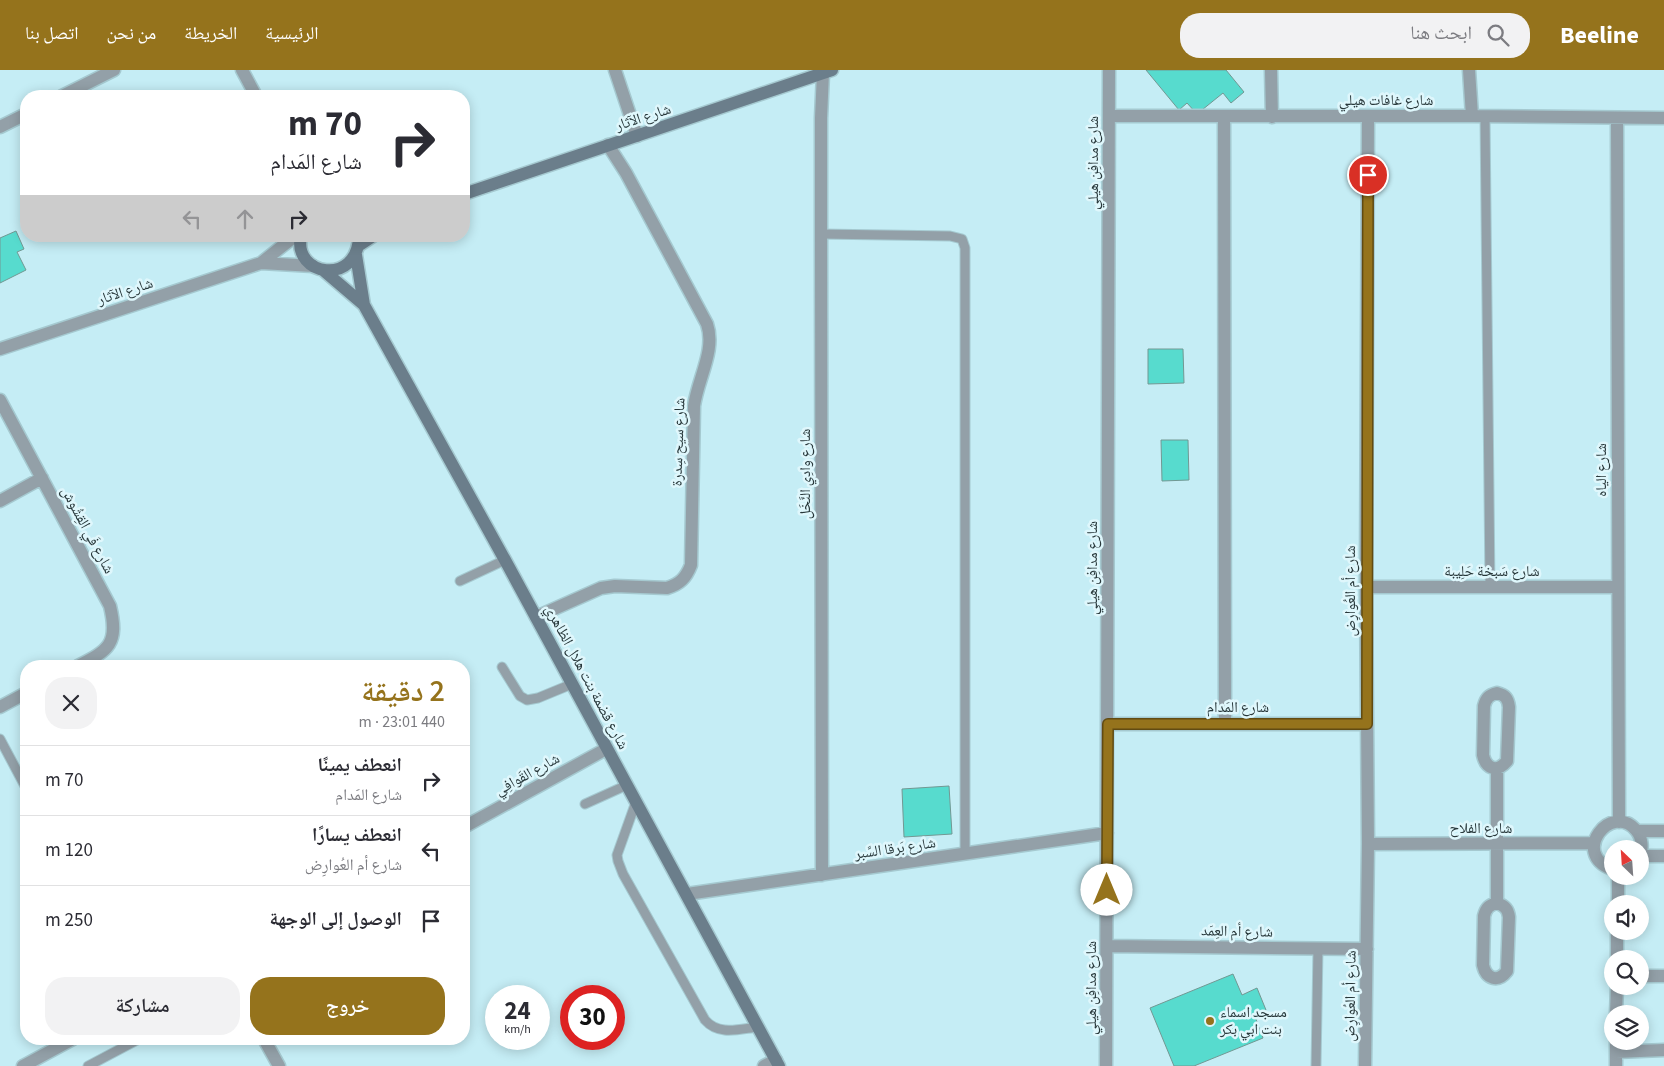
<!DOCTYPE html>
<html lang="ar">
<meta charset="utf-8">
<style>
:root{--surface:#fff;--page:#f2f2f3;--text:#2b2b33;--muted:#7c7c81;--line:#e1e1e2;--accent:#95731c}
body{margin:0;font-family:"Source Sans 3","Noto Naskh Arabic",sans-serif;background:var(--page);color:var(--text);direction:rtl;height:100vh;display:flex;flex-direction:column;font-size:19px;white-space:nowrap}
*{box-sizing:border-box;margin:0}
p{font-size:16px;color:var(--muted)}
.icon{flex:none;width:28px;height:28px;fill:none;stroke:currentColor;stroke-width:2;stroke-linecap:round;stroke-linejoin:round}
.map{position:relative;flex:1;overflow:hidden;direction:ltr}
.side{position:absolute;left:20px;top:590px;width:450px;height:385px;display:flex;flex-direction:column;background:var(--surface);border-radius:20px;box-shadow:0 2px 12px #0003;direction:rtl}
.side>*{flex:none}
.guide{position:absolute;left:20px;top:20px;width:450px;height:152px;border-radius:20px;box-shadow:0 2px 12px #0003;direction:rtl;background:#fff;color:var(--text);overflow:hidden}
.needle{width:32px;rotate:335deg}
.controls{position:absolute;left:1604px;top:770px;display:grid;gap:10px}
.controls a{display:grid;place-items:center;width:45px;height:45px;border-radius:50%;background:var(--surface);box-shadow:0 2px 12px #0003;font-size:25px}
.speed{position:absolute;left:485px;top:915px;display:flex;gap:10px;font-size:25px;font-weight:700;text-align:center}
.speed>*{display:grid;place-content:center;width:65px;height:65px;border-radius:50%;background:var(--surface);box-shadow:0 2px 12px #0003;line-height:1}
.speed small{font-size:12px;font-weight:400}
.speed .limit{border:8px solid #d22;background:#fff;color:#111}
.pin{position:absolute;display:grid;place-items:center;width:42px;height:42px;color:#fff;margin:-21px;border:2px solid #fff;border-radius:50%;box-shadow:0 1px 5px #0007}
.me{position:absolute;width:55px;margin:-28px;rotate:0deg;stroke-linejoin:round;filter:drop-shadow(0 0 4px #0008)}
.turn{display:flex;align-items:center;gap:18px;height:105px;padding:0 25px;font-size:22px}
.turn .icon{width:65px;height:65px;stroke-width:2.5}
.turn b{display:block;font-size:35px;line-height:42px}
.lanes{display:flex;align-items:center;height:48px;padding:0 25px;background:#0003;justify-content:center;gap:25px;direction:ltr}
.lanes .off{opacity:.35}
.round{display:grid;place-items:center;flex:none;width:52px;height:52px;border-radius:20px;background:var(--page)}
.headline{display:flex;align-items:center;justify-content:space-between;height:85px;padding:0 25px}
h1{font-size:30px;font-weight:600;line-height:38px;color:var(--accent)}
.cta{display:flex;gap:10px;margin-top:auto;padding:10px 25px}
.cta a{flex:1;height:58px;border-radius:20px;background:var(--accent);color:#fff;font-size:20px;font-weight:600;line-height:58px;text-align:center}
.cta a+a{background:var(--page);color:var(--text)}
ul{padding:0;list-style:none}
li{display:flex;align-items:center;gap:15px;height:70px;padding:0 25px;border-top:1px solid var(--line)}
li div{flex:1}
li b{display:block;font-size:19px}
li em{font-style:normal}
header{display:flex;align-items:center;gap:30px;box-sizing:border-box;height:70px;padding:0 25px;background:var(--accent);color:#fff}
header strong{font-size:24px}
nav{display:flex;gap:28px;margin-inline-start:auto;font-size:18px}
.search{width:350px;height:45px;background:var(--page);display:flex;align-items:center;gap:12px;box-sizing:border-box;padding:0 18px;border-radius:20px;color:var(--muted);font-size:19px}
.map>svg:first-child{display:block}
.building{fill:#57dbce;stroke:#729893}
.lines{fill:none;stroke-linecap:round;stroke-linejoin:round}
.lane-casing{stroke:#a5c9d0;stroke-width:11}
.street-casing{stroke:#a5c9d0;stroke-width:15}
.secondary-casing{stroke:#a5c9d0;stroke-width:15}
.lane{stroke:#93a0a8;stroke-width:9}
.street{stroke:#93a0a8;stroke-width:12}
.secondary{stroke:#6b7e8b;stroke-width:12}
.route-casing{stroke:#614b12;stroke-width:12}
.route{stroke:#95731c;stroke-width:9}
.poi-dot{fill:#95731c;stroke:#dff7fc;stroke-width:2}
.labels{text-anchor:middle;stroke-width:5;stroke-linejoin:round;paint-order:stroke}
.street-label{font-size:15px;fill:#27373a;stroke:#dff7fc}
.poi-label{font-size:15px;fill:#27373a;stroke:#dff7fc;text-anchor:start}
</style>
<header>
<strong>Beeline</strong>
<div class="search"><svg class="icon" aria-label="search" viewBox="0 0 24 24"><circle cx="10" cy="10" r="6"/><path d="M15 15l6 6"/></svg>ابحث هنا</div>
<nav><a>الرئيسية</a><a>الخريطة</a><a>من نحن</a><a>اتصل بنا</a></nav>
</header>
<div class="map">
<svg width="1664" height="996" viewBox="0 0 1664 996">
<rect width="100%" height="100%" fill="#c5edf5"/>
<path class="building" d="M1146,0H1226L1244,22L1231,33L1223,23L1197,44L1187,33L1179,40Z
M16,161L24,179L17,182L26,200L0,213V168Z
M1148,279H1183L1184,313L1148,314Z
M1161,370H1188L1189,410L1162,411Z
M949,716L952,764L904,767L902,719Z
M1233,904L1242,925L1257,918L1266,940L1254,944L1263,968L1194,996H1174L1150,938Z"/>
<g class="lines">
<defs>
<path id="lane" d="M1485,47L1490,517
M821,164L950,166L962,169L965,178V784
M460,511L505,490
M502,597L520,626L527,630L538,628L572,614
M0,669L26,718
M636,732L617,785L618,791L623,804L705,950C719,966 739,959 758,957
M585,734L627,715
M88,996L139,969
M1316,996L1318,878"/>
<path id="street" d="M242,0L256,26
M615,0L637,66
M1271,0L1272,47
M1469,0L1472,46
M62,26L114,0
M1109,46H1472L1664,48
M1224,46L1225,654
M1617,48L1619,752
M0,57L26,44
M261,193L313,196
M0,279L261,193L295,166
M0,330L110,536C119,574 109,580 78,596
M0,431L42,408
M1366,517H1618
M536,547L601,518L615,516L667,518C680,514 686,508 691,495L694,336C698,308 716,280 707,254L626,103L608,75
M1497,623C1505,625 1508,628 1509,637L1507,691C1497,703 1486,699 1483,685L1484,636C1486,628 1489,625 1497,623Z
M0,637L26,623
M1109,654H1367
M1497,698V833
M464,757L606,679
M1637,761H1664
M1368,774L1594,773
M1640,786H1664
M1612,799C1570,784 1611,731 1636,760C1642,767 1643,777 1640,786
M822,805L821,164V48L823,3
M687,824L1107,763
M1497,833C1505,836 1508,839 1509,847L1507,901C1498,913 1486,909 1483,895L1484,846C1486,838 1489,835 1497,833Z
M1618,834V806
M1107,876L1367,879
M1617,889V861
M1640,906H1664
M1616,944L1617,916
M264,969L279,996
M1616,982L1664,980
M23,996L73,969
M764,996L776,990
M1106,996L1109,0
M1365,996L1368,774L1366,517L1368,46
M1616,996V971"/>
<path id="secondary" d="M464,124L832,0
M301,166C292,206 358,217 359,166
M358,176L373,166
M356,185L364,235L505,490L779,996
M323,200L364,235"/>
</defs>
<use href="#lane" class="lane-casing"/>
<use href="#street" class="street-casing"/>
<use href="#secondary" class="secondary-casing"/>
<use href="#lane" class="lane"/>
<use href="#street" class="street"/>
<use href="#secondary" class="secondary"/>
</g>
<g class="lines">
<defs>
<path id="route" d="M1107,820L1108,654H1367L1368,105"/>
</defs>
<use href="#route" class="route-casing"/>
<use href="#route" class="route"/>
</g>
<circle class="poi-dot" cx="1210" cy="951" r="5"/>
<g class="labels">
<g class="street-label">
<text x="1386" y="35">شارع غافات هيلي</text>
<text transform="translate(643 47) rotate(-18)" y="5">شارع الآثار</text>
<text transform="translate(1093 93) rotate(-90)" y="5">شارع مدافِن هيلي</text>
<text transform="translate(125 221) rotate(-18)" y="5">شارع الآثار</text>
<text transform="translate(678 372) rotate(-88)" y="5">شارع سيح سِدرة</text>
<text transform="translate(1601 400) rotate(-90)" y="5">شارع الياه</text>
<text transform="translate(805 404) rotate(-90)" y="5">شارع وادِي النَّخَل</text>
<text transform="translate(88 460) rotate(62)" y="5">شارع فَي القِشُوش</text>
<text transform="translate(1092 498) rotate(-90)" y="5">شارع مدافِن هيلي</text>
<text x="1492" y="506">شارع سَبخة حَلِيبة</text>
<text transform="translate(1350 521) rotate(-90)" y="5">شارع أم العُوارِض</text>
<text transform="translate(587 607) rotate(62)" y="5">شارع قضمة بنت هلال الظاهري</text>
<text x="1238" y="642">شارع المَدام</text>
<text transform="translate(527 704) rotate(-29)" y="5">شارع القَوافِي</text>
<text x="1481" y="763">شارع الفلاح</text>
<text transform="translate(895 778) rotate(-8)" y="5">شارع بَرقا السَّبر</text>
<text transform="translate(1237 861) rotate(1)" y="5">شارع أم العِمَد</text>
<text transform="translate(1091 918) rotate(-90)" y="5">شارع مدافِن هيلي</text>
<text transform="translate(1350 926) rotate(-89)" y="5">شارع أم العُوارِض</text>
</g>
<g class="poi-label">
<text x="1220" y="947">مسجد اسماء<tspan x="1220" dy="17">بنت ابي بكر</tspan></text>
</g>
</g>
</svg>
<div class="controls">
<a><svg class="needle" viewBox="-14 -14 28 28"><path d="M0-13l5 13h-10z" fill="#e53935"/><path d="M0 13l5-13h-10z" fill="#7c7c81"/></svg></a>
<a><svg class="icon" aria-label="sound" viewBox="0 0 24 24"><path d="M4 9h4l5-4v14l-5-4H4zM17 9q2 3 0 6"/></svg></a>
<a><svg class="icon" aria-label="search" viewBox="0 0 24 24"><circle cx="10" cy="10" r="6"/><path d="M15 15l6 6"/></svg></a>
<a><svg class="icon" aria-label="layers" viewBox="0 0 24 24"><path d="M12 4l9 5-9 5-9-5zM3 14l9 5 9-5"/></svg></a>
</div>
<div class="speed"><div>24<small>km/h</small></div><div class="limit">30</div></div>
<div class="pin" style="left:1368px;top:105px;background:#d93025"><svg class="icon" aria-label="arrive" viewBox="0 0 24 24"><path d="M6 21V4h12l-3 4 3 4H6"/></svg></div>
<svg class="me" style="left:1107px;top:820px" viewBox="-20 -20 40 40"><circle r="19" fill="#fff"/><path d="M0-13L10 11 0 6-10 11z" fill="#95731c"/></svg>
<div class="guide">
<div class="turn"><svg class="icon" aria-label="right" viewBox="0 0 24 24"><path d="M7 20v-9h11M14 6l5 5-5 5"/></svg><div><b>70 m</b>شارع المَدام</div></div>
<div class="lanes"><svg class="icon off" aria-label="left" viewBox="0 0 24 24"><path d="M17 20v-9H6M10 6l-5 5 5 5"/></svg><svg class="icon off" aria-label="ahead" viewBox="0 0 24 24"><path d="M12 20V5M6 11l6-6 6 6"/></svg><svg class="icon" aria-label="right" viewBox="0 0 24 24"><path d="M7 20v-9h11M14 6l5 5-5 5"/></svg></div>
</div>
<section class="side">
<div class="headline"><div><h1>2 دقيقة</h1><p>440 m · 23:01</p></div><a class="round"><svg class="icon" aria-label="close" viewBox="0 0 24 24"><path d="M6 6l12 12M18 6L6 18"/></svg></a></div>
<ul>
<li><svg class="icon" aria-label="right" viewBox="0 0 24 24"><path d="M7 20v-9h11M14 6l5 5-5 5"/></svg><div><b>انعطف يمينًا</b><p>شارع المَدام</p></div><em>70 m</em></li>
<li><svg class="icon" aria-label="left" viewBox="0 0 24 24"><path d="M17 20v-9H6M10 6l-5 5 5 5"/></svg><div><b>انعطف يسارًا</b><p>شارع أم العُوارِض</p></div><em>120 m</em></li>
<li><svg class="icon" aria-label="arrive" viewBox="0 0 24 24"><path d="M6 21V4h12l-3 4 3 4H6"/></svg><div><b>الوصول إلى الوجهة</b></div><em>250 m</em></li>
</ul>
<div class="cta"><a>خروج</a><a>مشاركة</a></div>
</section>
</div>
